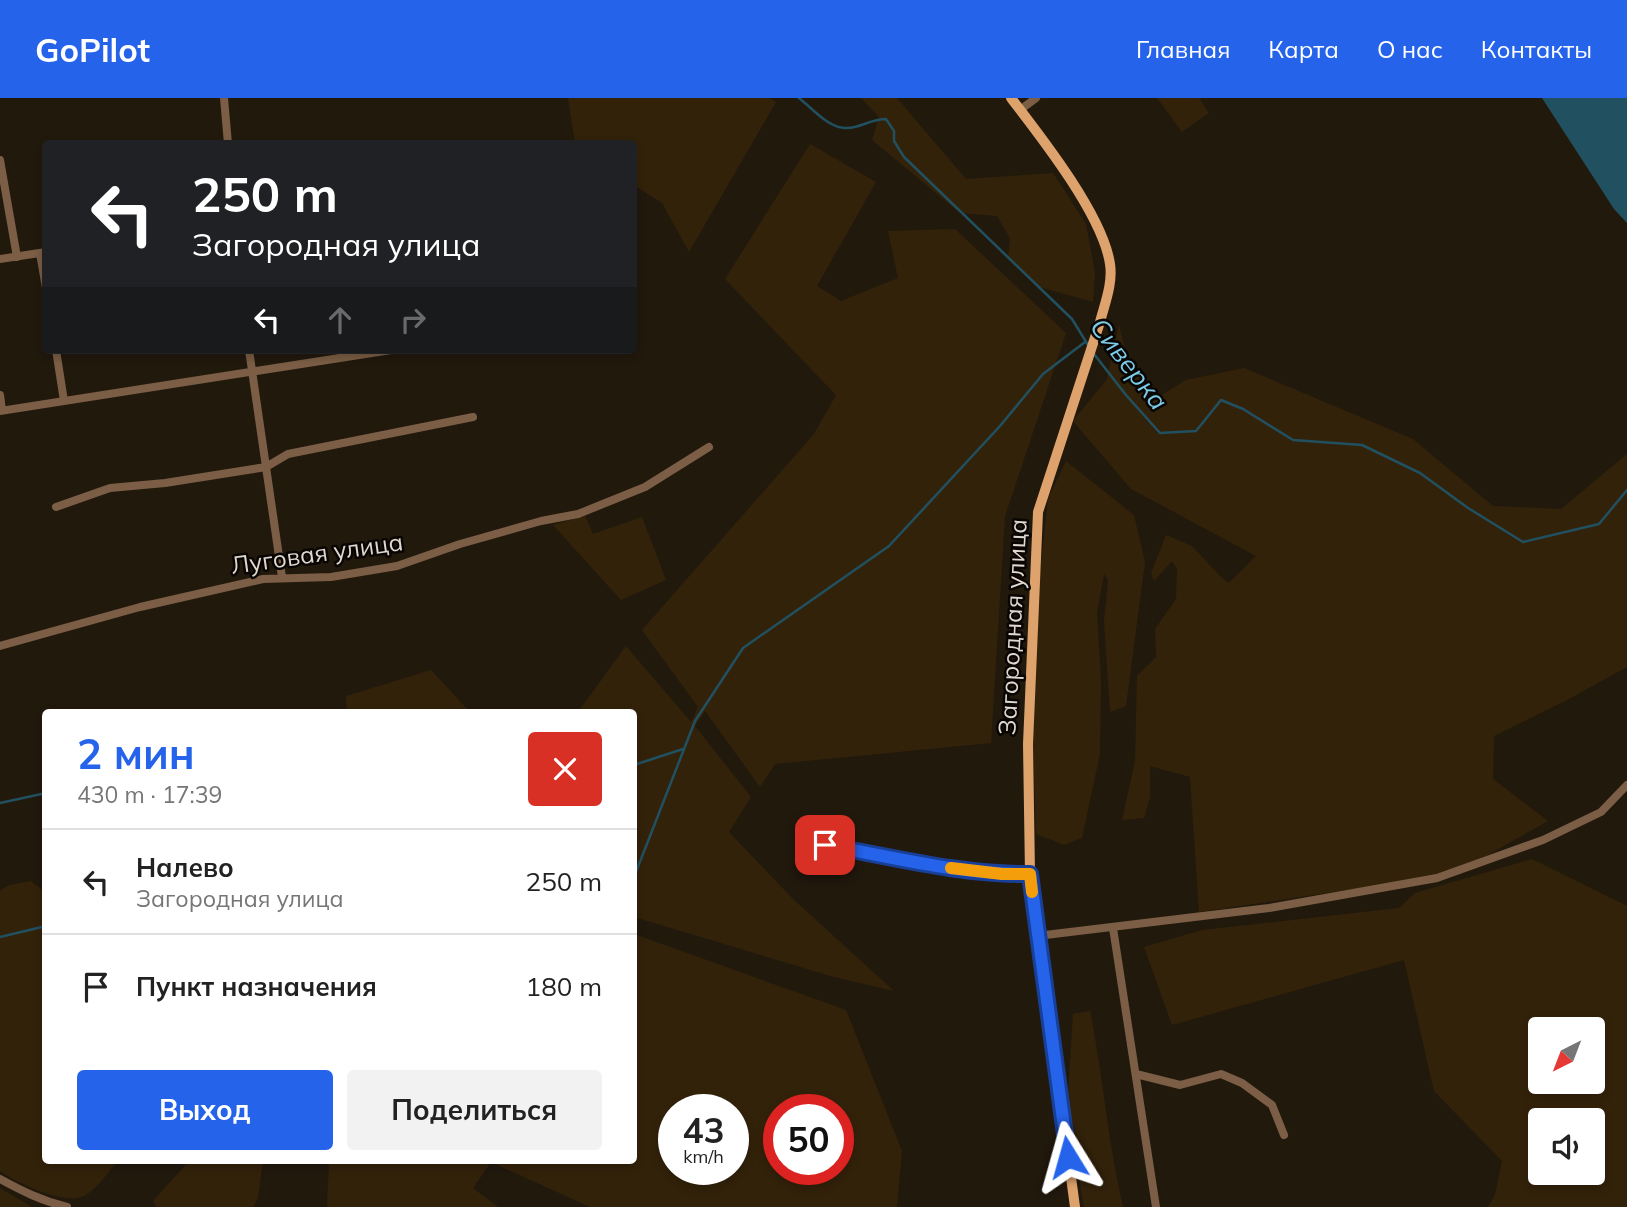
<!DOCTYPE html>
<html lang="ru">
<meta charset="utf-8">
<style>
:root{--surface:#fff;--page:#f2f2f2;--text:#222;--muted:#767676;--line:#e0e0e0;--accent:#2563eb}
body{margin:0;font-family:Mulish,sans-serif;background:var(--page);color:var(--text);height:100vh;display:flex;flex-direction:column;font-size:26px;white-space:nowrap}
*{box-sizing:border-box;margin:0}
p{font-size:23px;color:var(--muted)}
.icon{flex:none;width:38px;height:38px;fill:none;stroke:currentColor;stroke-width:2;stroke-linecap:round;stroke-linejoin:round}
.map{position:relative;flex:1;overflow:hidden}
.panel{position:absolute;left:42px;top:611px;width:595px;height:455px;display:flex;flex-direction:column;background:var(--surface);border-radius:7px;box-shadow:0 4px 10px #0003}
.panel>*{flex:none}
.top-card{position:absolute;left:42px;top:42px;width:595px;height:214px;border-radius:7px;box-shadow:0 4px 10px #0003;background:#202124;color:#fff;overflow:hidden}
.needle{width:46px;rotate:222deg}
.fabs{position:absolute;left:1528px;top:919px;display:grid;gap:14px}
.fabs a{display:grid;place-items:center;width:77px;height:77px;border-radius:7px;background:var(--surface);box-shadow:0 4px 10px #0003;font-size:35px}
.speed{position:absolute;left:658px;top:996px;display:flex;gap:14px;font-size:35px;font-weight:700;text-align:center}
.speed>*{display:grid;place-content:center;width:91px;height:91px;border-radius:50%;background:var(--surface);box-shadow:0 4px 10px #0003;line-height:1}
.speed small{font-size:18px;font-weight:400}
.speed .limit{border:10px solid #d22;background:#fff;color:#111}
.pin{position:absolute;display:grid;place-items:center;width:60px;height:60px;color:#fff;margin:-30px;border-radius:14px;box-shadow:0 4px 10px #0006}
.me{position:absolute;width:77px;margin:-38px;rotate:352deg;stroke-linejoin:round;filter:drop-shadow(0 0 5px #0008)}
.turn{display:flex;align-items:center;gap:24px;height:147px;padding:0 35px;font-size:32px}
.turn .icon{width:91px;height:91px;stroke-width:2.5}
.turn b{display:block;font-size:49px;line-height:60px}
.lanes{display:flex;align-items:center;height:66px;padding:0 35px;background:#0003;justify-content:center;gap:35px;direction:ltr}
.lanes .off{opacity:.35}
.round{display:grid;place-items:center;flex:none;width:74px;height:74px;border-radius:7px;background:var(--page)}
.headline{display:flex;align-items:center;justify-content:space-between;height:119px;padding:0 35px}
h1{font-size:42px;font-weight:700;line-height:52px;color:var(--accent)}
.primary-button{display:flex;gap:14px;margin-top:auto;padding:14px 35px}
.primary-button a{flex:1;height:80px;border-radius:7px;background:var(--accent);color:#fff;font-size:28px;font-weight:700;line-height:80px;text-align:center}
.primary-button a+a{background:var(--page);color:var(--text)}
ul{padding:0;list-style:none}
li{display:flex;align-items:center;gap:21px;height:105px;padding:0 35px;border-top:2px solid var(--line)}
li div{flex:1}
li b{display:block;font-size:26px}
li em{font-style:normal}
header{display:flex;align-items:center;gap:42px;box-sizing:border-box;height:98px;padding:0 35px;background:var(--accent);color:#fff}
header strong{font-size:33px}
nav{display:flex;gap:38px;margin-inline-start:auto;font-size:24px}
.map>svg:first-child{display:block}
.green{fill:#33220a;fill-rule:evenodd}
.water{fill:#215161}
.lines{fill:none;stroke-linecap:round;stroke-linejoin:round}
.stream{stroke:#215161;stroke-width:2.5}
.minor{stroke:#7b5e45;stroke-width:8}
.major{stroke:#dea26c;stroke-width:10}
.route-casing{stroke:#184099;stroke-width:18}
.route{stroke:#2563eb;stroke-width:12}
.slow{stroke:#f59e0b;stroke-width:12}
.labels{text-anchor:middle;stroke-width:5;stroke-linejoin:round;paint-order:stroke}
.street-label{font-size:24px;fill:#ded8d0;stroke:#090502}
.water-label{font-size:26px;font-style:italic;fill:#7bcbe8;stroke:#090502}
</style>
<header>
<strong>GoPilot</strong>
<nav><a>Главная</a><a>Карта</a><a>О нас</a><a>Контакты</a></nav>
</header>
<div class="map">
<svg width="1627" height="1109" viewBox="0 0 1627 1109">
<rect width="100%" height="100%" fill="#22190d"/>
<path class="green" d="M568,0H769L776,4L689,154L662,105L634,87V46L575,45Z
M861,0H897L966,81L1053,75L1086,126L1095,175L1093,204L1036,188L1008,161L1010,140L997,118L960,115L872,42L879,19Z
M1157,0H1199L1209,15L1182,34Z
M810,46L876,84L817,188L841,203L898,180L888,133L955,131L1066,235L1005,418L991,645L775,666L760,689L705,613L695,628L751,699L729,734L793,801L894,893L834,879L634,819V614H578L626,548L691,624L698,609L642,532L814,336L836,297L725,181Z
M1119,227L1128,263L1158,299L1186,282L1244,270L1413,341L1493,408L1561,411L1627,356V569L1567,602L1494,638L1493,681L1548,723L1486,758L1429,780L1199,814L1190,679L1150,668V699L1144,720L1122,722L1135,664L1137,578L1156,559L1155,531L1176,501L1177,471L1172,463L1154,483L1151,475L1166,437L1192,448L1222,480L1229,485L1256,458L1131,391L1073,323L1107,281Z
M1066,363L1134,417L1145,464L1126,608L1110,614L1104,523L1108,482L1104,476L1097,515L1101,581L1100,656L1082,740L1064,747L1036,736L1033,640L1038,496L1048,401Z
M585,418L593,436L642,419L666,482L621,502L553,427Z
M431,572L470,614H347L346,598Z
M1532,761L1627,808V1109H1488L1495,1097L1502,1063L1434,993L1404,862L1172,927L1144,849L1202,832L1399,810L1415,795ZM1540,931H1592V984H1540ZM1540,1022H1592V1074H1540Z
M31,783L45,794L46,1062H119C109,1073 97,1091 84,1098C65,1108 16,1084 0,1073V793L9,787Z
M634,836L846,912L902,1053L897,1109H590L491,1064L473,1090L498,1109H327L329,1062H634ZM674,1012H733V1071H674ZM779,1012H838V1071H779Z
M1090,913C1103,978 1108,1045 1123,1109H1084L1067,1011L1073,916Z
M190,1062H263L258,1100L253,1109H156L153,1103Z
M0,1090L32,1109H0Z"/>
<path class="water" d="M1542,0H1627V125L1614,111Z"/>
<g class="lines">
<path class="stream" d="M799,0C812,10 829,31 847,30C860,30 871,21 886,21L894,33V43L904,59L1072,221L1088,247
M1094,256L1126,297L1160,335L1196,333L1221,302L1243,311L1293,342L1362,347L1420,375L1468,410L1523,444L1599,426L1627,392
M634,667L683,651
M0,705L46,695
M634,779L695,623L743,550L889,448L1000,328L1043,276L1085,244
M0,839L46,828"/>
<path class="minor" d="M224,0L228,46
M1020,12L1036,0
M0,62L17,159
M40,155L46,190
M0,161L46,154
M56,252L64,303
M249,252L282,479
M0,297L2,312
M0,313L391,252
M56,409L110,390L165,385L266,369L288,356L473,319
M0,548L140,509L263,481L331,479L397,468L460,446L541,423L578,416L645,389L709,349
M825,747L945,769L1002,776H1030
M1113,830L1156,1109
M1037,838L1269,810L1437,780L1543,742L1601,714L1627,687
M1136,976L1180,987L1221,976L1242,985L1272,1007L1284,1037
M0,1081C22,1093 42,1103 67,1109"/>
<path class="major" d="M1011,0C1042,40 1103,118 1110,166C1113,185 1105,205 1100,224L1038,414L1028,646L1030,776L1075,1109"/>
</g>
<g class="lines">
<defs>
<path id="route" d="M825,747C893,759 961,777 1030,776L1068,1059"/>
</defs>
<use href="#route" class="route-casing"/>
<use href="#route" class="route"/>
<path class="slow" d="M951,770L1002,776H1030L1032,794"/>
</g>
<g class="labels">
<g class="street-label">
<text transform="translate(317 456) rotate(-8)" y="8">Луговая улица</text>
<text transform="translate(1013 529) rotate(-87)" y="8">Загородная улица</text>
</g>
<g class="water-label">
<text transform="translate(1129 266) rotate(52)" y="9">Сиверка</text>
</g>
</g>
</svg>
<div class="fabs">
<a><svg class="needle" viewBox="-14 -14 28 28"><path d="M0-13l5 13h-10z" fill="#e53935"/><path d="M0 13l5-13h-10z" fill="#767676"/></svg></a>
<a><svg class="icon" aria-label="sound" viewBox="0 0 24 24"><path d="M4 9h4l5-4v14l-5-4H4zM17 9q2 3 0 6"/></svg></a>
</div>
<div class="speed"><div>43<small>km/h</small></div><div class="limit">50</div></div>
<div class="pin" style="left:825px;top:747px;background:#d93025"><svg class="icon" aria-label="arrive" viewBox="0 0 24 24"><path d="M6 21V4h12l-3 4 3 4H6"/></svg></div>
<svg class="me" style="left:1068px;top:1059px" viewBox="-20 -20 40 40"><path d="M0-17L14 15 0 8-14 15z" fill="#2563eb" stroke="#fff" stroke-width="4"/></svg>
<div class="top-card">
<div class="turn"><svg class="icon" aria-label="left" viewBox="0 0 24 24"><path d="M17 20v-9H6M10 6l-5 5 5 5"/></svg><div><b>250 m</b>Загородная улица</div></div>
<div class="lanes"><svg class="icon" aria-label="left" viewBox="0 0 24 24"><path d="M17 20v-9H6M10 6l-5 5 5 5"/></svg><svg class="icon off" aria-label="ahead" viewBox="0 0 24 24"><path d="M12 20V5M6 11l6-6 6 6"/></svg><svg class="icon off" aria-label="right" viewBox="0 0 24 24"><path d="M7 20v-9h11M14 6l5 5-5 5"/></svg></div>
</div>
<section class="panel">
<div class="headline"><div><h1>2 мин</h1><p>430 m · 17:39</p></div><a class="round" style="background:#d93025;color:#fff"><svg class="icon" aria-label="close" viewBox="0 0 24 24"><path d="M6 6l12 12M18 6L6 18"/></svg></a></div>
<ul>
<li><svg class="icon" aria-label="left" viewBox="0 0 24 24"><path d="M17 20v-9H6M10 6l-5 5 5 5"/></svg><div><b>Налево</b><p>Загородная улица</p></div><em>250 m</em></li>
<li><svg class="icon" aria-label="arrive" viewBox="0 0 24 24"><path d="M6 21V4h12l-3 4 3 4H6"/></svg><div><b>Пункт назначения</b></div><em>180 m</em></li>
</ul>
<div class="primary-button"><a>Выход</a><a>Поделиться</a></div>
</section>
</div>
